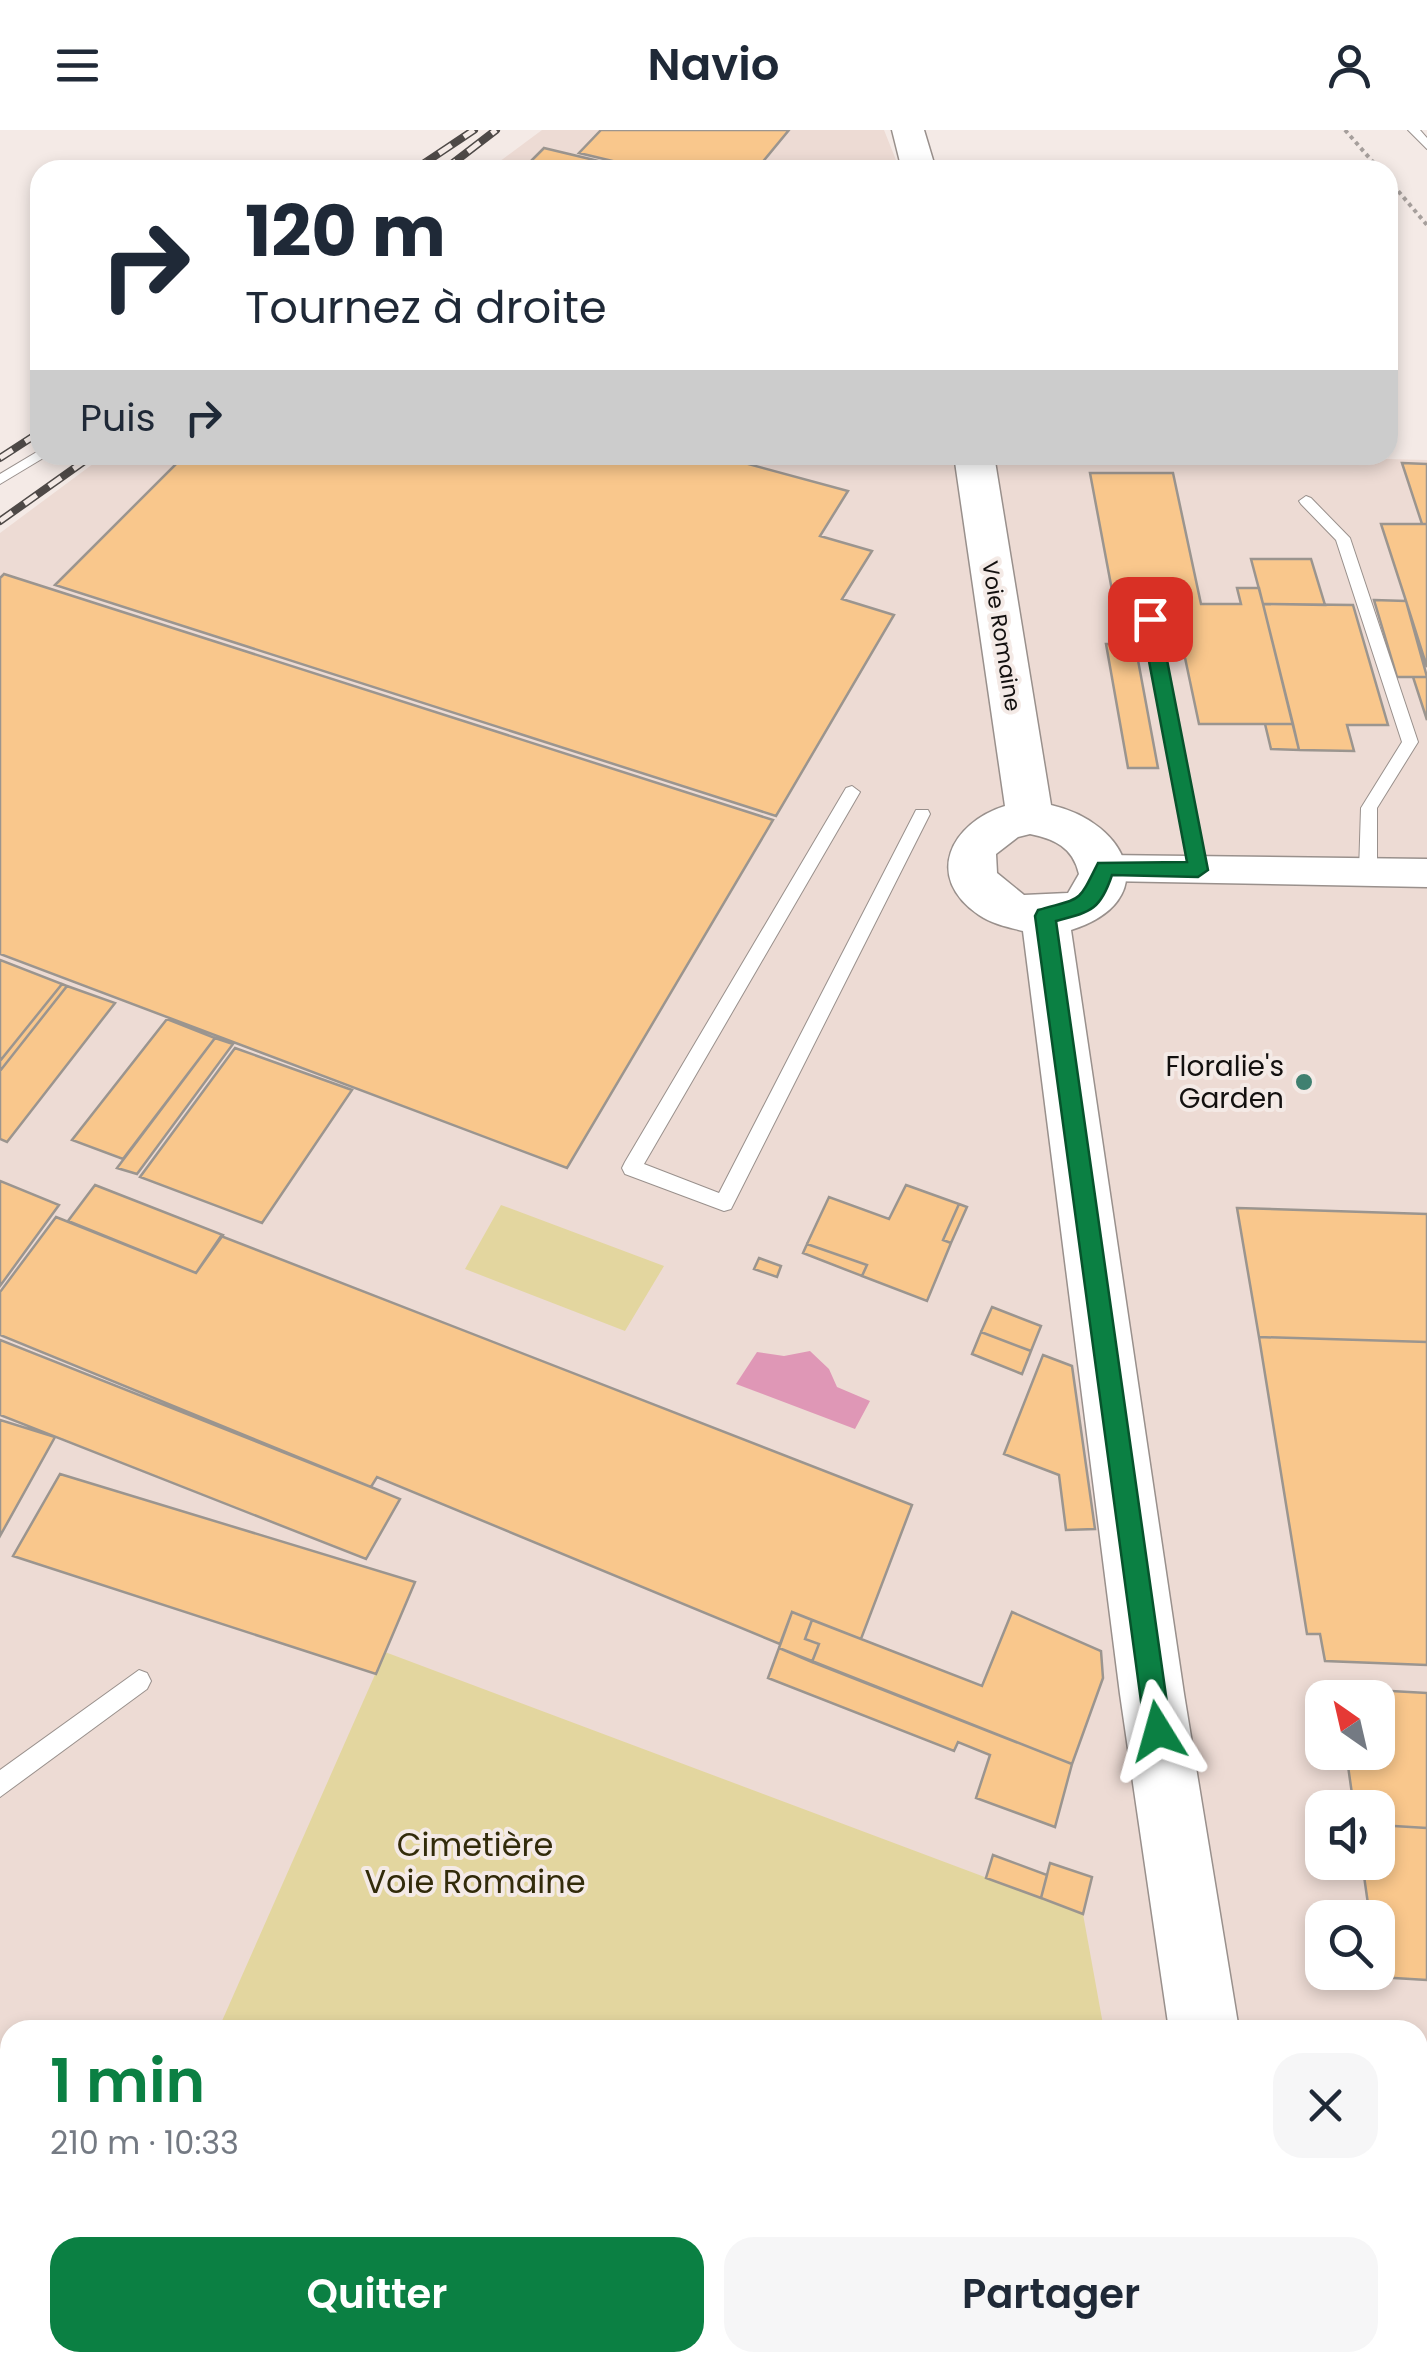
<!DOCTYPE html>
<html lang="fr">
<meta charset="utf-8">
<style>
:root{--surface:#fff;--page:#f6f6f7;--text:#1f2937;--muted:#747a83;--accent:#0b8043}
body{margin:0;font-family:Poppins,sans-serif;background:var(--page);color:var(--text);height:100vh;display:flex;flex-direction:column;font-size:38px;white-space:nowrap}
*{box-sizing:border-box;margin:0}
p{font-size:32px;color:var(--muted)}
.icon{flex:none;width:55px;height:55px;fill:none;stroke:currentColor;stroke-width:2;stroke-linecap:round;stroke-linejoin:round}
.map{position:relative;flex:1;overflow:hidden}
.details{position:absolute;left:0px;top:1890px;width:1428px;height:352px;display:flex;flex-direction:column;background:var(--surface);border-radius:30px 30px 0 0;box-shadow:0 5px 15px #0003}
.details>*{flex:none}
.hud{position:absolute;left:30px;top:30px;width:1368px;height:305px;border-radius:30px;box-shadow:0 5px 15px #0003;background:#fff;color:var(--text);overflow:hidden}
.needle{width:65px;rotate:326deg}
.tools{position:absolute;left:1305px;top:1550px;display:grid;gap:20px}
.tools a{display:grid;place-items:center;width:90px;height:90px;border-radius:20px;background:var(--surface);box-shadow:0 5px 15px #0003;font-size:50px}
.pin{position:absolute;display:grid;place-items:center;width:85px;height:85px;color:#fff;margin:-42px;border-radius:20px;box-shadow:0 5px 15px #0006}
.me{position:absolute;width:110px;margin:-55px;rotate:352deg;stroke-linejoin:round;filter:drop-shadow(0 0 8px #0008)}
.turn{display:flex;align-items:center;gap:35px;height:210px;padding:0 50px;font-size:45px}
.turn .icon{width:130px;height:130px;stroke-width:2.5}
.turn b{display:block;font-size:70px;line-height:85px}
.then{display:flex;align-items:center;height:95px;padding:0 50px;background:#0003;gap:20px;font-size:38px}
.round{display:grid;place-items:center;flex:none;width:105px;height:105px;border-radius:30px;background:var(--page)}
.head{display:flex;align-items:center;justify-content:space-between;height:170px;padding:0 50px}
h1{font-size:60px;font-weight:600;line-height:75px;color:var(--accent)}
.button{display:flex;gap:20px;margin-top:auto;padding:20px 50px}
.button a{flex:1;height:115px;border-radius:30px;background:var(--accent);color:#fff;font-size:40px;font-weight:600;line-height:115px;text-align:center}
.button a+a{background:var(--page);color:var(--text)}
header{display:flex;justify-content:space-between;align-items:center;height:130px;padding:0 50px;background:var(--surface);font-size:45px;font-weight:600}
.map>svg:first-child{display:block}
.built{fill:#eddbd4;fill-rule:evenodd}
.green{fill:#e3d69f}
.water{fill:#df97b6}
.building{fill:#f9c78c;stroke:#9b958f;stroke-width:2.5}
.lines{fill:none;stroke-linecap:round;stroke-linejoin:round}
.service-casing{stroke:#99908c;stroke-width:2}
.minor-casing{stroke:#99908c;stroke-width:3}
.secondary-casing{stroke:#99908c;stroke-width:3}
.path{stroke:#a69f9c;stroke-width:4;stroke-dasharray:4 4;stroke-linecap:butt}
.service{fill:#fff;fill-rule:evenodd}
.minor{fill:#fff;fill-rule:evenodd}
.secondary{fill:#fff;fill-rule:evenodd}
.rail-casing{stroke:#4e4947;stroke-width:8}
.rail{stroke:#f4eae6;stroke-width:5;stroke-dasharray:15;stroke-linecap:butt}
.route{fill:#0b8043;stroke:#07532c;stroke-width:2.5}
.poi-dot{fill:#3f8070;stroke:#f4eae6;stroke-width:4}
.labels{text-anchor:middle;stroke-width:8;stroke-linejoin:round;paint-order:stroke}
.far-street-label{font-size:22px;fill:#13100f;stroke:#f4eae6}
.poi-label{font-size:28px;fill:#13100f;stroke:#f4eae6;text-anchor:end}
.near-park-label{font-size:32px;fill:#322b0a;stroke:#f4eae6}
</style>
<header><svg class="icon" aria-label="menu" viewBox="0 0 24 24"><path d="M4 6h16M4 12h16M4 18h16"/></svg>Navio<svg class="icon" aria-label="person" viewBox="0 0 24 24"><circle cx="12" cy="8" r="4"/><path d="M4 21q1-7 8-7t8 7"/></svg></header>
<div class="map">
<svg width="1427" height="2242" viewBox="0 0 1427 2242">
<rect width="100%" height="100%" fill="#f4eae6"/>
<path class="built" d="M542,0H884L900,40H488Z
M105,325H1228L1427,330V2242H0V403ZM1322,1568H1378V1622H1322ZM1322,1678H1378V1732H1322ZM1322,1788H1378V1842H1322ZM10,1900H1418V2232H10Z"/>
<path class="green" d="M501,1075L664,1136L625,1201L465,1139Z
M385,1522L1083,1784L1104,1900H218Z
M1149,2232L1150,2242H157L134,2233Z"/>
<path class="water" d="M810,1221L829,1239L837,1257L870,1271L855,1299L736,1254L757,1222L784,1226Z"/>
<path class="building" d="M601,0H789L756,40H650L579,23Z
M544,18L636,40H522Z
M185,325H715L848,361L820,406L872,421L842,469L894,485L776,686L55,455Z
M1402,333L1427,334V394H1422Z
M1090,343H1173L1201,474H1241L1237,458H1259L1293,594H1199L1173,471H1114Z
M1381,394H1427V537L1406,471Z
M1251,429H1311L1325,475L1263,474Z
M4,444L773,690L567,1038L0,824V448Z
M1374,470L1406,471L1427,547H1397Z
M1263,474L1353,475L1388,595H1347L1354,621L1299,620Z
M1106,514H1135L1158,638H1128Z
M1413,547H1427V590Z
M1265,594H1293L1299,620L1271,619Z
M0,830L62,854L0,931Z
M62,854L67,856L0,941V931Z
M67,856L115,873L7,1012L0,1009V941Z
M167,889L215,908L123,1029L72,1010Z
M215,908L233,914L137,1044L117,1038Z
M235,918L352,960L262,1093L140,1047Z
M0,1051L59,1075L0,1156Z
M95,1055L223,1105L196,1143L68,1091Z
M906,1055L959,1074L943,1110L951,1113L927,1171L862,1146L867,1135L807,1114L829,1067L889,1089Z
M959,1074L967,1077L951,1113L943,1110Z
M1237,1078L1427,1084V1212L1259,1207Z
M56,1087L196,1143L221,1106L912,1375L861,1509L792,1482L780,1514L377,1347L371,1357L0,1205V1162Z
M807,1114L867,1135L862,1146L803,1123Z
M759,1128L781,1136L777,1147L754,1139Z
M992,1177L1041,1196L1031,1221L981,1202Z
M981,1202L1031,1221L1022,1244L972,1224Z
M1259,1207L1427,1212V1535L1325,1531L1320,1504H1307Z
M0,1210L371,1357L400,1369L366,1429L0,1285Z
M1043,1225L1072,1236L1095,1399L1066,1400L1059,1345L1004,1324Z
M0,1290L55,1307L0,1406Z
M60,1344L415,1452L376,1544L13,1426Z
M792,1482L812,1490L805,1509L819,1514L812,1532L779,1518Z
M1012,1482L1101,1521L1103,1548L1072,1634L812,1532L819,1514L805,1509L812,1490L982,1556Z
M779,1518L1072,1634L1055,1697L976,1668L990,1625L958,1612L954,1621L768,1548Z
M1337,1558L1427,1563V1698L1378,1695V1678H1354L1346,1622H1378V1568H1338Z
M1378,1695L1427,1698V1850L1378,1847V1788H1370L1362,1732H1378Z
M993,1725L1047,1745L1041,1768L986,1748Z
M1050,1733L1092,1747L1083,1784L1041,1768Z
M1418,1942H1426L1427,1970L1418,1969Z
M0,1964L10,1967V2005L0,2002Z
M1418,1969L1427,1970V2000L1418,1999Z
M0,2002L10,2005V2232H83L80,2242H0Z"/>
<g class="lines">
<defs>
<path id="service" d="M1408,0H1420L1427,8V19Z
M40,320V325L45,327L0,354V344Z
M1306,366L1311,368L1350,408L1418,612L1377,678V742L1368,748L1359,742L1361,678L1402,612L1336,410L1301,374L1299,371Z
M1150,484L1158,489L1207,740L1198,746L1189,740L1142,489Z
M852,656L860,662L644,1034L719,1063L914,684L916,680H928L930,684L731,1079L724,1081L625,1044L622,1038L625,1032L846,658Z
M139,1540L147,1543L151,1551L147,1559L0,1667V1640Z"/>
<path id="minor" d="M1105,725L1427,729V757L1105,751L1092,748L1087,738L1092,728Z"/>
<path id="secondary" d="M892,0H924L936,40H902Z
M954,325H994L1051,675C1129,693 1163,771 1071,800L1184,1564L1239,1900H1169L1120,1564L1023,801C1008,797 992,794 979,785C923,747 951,693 1005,676ZM1030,704C1054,709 1073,717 1079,744L1068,763L1024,765L997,743L996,724L1018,707Z
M1216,2232H1294L1296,2242H1218Z"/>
</defs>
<use href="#service" class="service-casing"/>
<use href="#minor" class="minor-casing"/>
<use href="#secondary" class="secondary-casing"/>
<path class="path" d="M1345,0L1380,40
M1388,49L1427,95"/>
<use href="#service" class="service"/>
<use href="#minor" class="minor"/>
<use href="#secondary" class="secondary"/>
<defs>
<path id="rail" d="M414,40L474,0
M444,40L496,0
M0,328L40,302
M0,391L93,325"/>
</defs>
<use href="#rail" class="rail-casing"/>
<use href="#rail" class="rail"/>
</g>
<path class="route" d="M1150,483L1159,489L1208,740L1198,747L1112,745C1100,781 1090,782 1056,791L1171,1601L1167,1611L1158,1615L1149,1611L1145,1601L1035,786L1038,780C1083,767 1077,775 1098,733L1187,732L1141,489Z"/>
<circle class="poi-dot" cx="1304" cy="952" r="10"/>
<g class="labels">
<g class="far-street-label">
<text transform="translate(1002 506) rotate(81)" y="8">Voie Romaine</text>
</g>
<g class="poi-label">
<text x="1284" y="946">Floralie's<tspan x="1284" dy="32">Garden</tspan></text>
</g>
<g class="near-park-label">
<text x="475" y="1726">Cimetière<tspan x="475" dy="37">Voie Romaine</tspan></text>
</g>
</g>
</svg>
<div class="tools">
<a><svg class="needle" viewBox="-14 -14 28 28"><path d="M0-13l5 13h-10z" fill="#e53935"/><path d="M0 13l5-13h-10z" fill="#747a83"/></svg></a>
<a><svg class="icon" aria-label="sound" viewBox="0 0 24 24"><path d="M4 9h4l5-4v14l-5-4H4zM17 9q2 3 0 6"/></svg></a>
<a><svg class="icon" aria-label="search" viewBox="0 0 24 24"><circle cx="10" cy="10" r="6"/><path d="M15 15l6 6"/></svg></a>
</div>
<div class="pin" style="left:1150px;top:489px;background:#d93025"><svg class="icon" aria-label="arrive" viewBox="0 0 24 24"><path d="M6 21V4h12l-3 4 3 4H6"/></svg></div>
<svg class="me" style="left:1158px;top:1601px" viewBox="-20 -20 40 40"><path d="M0-17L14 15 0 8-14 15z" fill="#0b8043" stroke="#fff" stroke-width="4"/></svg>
<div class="hud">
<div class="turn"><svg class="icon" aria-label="right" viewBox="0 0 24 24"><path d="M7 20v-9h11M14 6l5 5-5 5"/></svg><div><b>120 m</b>Tournez à droite</div></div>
<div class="then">Puis<svg class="icon" aria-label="right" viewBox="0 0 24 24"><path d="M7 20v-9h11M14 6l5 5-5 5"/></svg></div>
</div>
<section class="details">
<div class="head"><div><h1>1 min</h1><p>210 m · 10:33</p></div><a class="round"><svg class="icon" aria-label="close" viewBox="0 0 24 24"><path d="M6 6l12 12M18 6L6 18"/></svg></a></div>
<div class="button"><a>Quitter</a><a>Partager</a></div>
</section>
</div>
